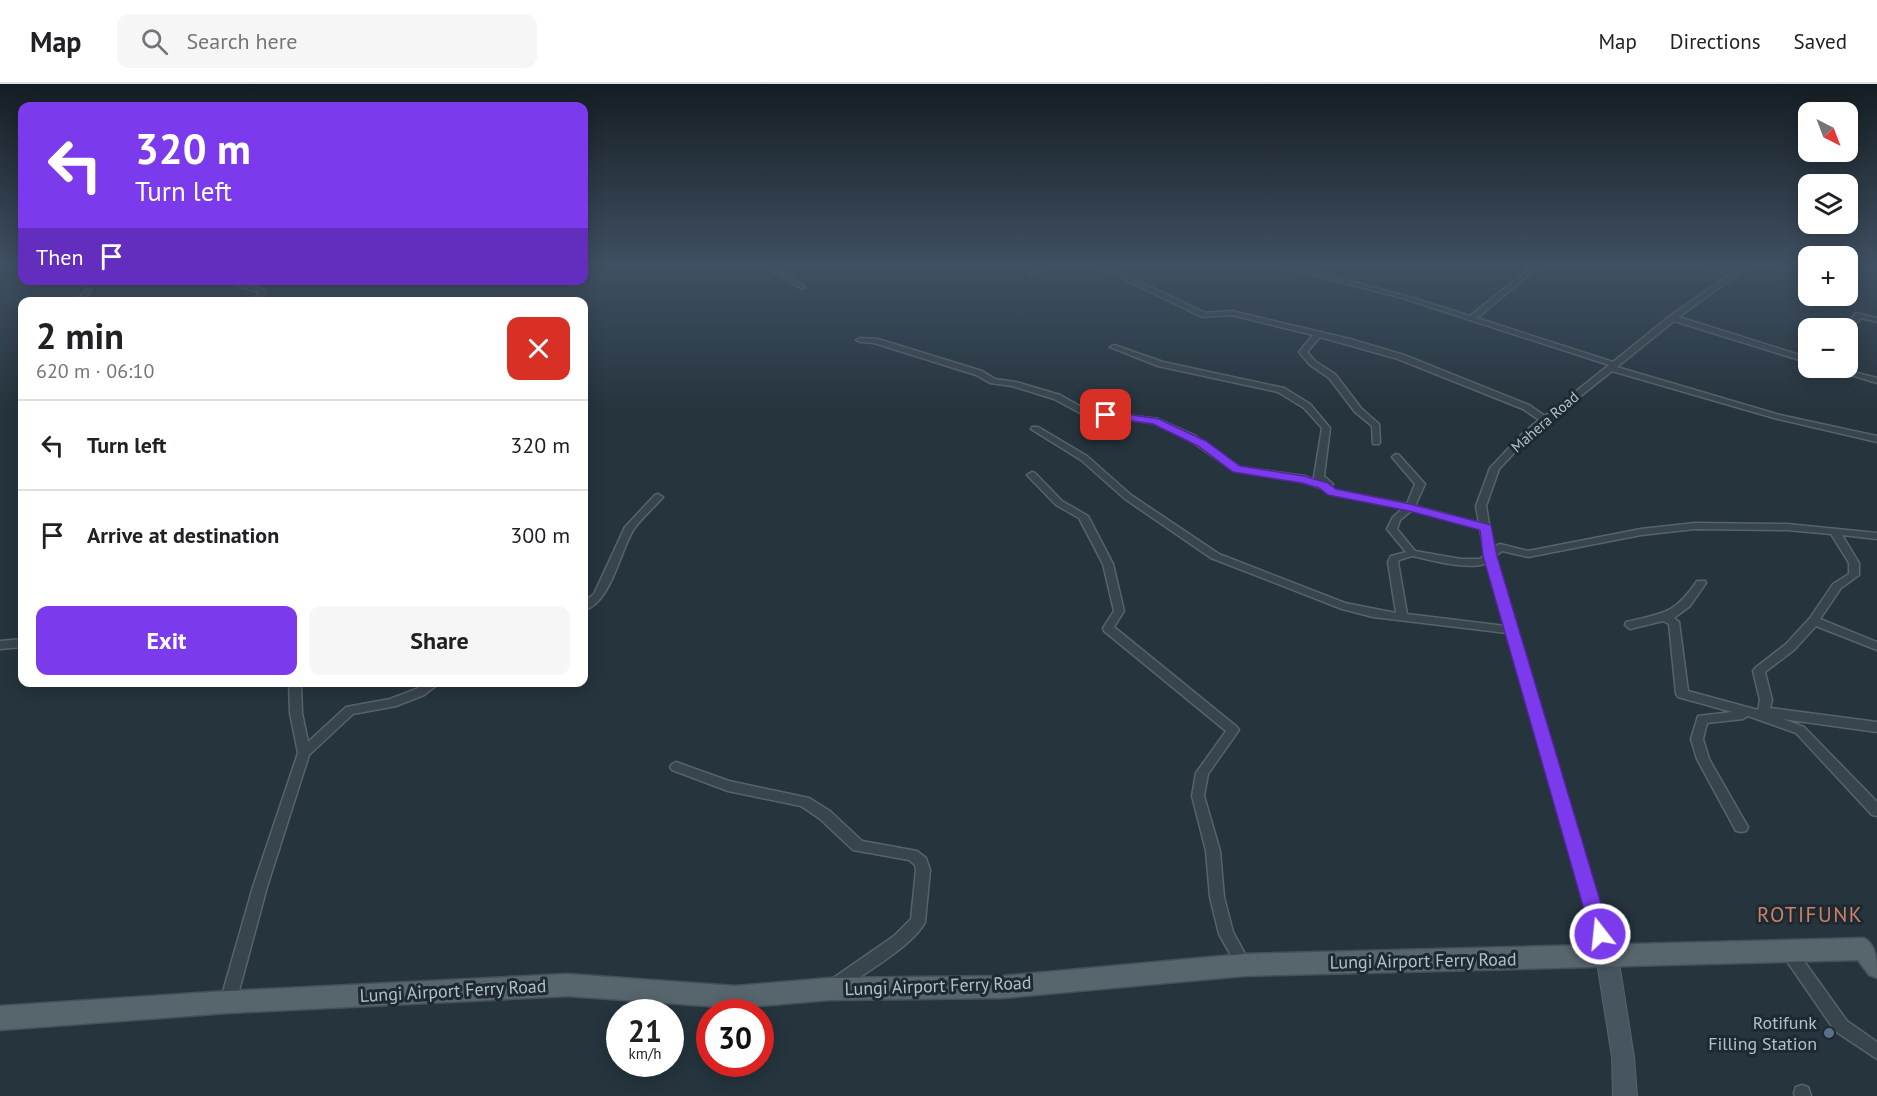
<!DOCTYPE html>
<meta charset="utf-8">
<style>
:root{--surface:#fff;--page:#f6f6f6;--text:#202124;--muted:#757577;--line:#e0e0e0;--accent:#7c3aed}
body{margin:0;font-family:"PT Sans",sans-serif;background:var(--page);color:var(--text);height:100vh;display:flex;flex-direction:column;font-size:22px;white-space:nowrap}
*{box-sizing:border-box;margin:0}
p{font-size:20px;color:var(--muted)}
.icon{flex:none;width:33px;height:33px;fill:none;stroke:currentColor;stroke-width:2;stroke-linecap:round;stroke-linejoin:round}
.map{position:relative;flex:1;overflow:hidden}
.details{position:absolute;left:18px;top:213px;width:570px;height:390px;display:flex;flex-direction:column;background:var(--surface);border-radius:12px;box-shadow:0 3px 15px #0003}
.details>*{flex:none}
.hud{position:absolute;left:18px;top:18px;width:570px;height:183px;border-radius:12px;box-shadow:0 3px 15px #0003;background:#7c3aed;color:#fff;overflow:hidden}
.needle{width:39px;rotate:138deg}
.controls{position:absolute;left:1798px;top:18px;display:grid;gap:12px}
.controls a{display:grid;place-items:center;width:60px;height:60px;border-radius:12px;background:var(--surface);box-shadow:0 3px 15px #0003;font-size:30px}
.speed{position:absolute;left:606px;top:915px;display:flex;gap:12px;font-size:30px;font-weight:700;text-align:center}
.speed>*{display:grid;place-content:center;width:78px;height:78px;border-radius:50%;background:var(--surface);box-shadow:0 3px 15px #0003;line-height:1}
.speed small{font-size:15px;font-weight:400}
.speed .limit{border:9px solid #d22;background:#fff;color:#111}
.pin{position:absolute;display:grid;place-items:center;width:51px;height:51px;color:#fff;margin:-26px;border-radius:12px;box-shadow:0 3px 9px #0006}
.me{position:absolute;width:66px;margin:-33px;rotate:344deg;stroke-linejoin:round;filter:drop-shadow(0 0 4px #0008)}
.turn{display:flex;align-items:center;gap:21px;height:126px;padding:0 18px;font-size:27px}
.turn .icon{width:78px;height:78px;stroke-width:2.5}
.turn b{display:block;font-size:42px;line-height:51px}
.then{display:flex;align-items:center;height:57px;padding:0 18px;background:#0003;gap:12px;font-size:22px}
.round{display:grid;place-items:center;flex:none;width:63px;height:63px;border-radius:12px;background:var(--page)}
.overview{display:flex;align-items:center;justify-content:space-between;height:102px;padding:0 18px}
h1{font-size:36px;font-weight:600;line-height:45px}
.primary-button{display:flex;gap:12px;margin-top:auto;padding:12px 18px}
.primary-button a{flex:1;height:69px;border-radius:12px;background:var(--accent);color:#fff;font-size:24px;font-weight:600;line-height:69px;text-align:center}
.primary-button a+a{background:var(--page);color:var(--text)}
ul{padding:0;list-style:none}
li{display:flex;align-items:center;gap:18px;height:90px;padding:0 18px;border-top:2px solid var(--line)}
li div{flex:1}
li b{display:block;font-size:22px}
li em{font-style:normal}
header{display:flex;align-items:center;gap:36px;box-sizing:border-box;height:84px;padding:0 30px;background:var(--surface);border-bottom:2px solid var(--line)}
header strong{font-size:28px}
nav{display:flex;gap:33px;margin-inline-start:auto;font-size:21px}
.search{width:420px;height:54px;background:var(--page);display:flex;align-items:center;gap:15px;box-sizing:border-box;padding:0 21px;border-radius:12px;color:var(--muted);font-size:22px}
.map>svg:first-child{display:block}
.lines{fill:none;stroke-linecap:round;stroke-linejoin:round}
.street-casing{stroke:#57636b;stroke-width:3}
.secondary-casing{stroke:#57636b;stroke-width:2}
.primary-casing{stroke:#455159;stroke-width:3}
.street{fill:#39454d;fill-rule:evenodd}
.secondary{fill:#475560;fill-rule:evenodd}
.primary{fill:#57656d;fill-rule:evenodd}
.route{fill:#7c3aed;stroke:#51269a;stroke-width:1.5}
.service-dot{fill:#5c6f8a;stroke:#1e2a32;stroke-width:2}
.labels{text-anchor:middle;stroke-width:6;stroke-linejoin:round;paint-order:stroke}
.street-label{font-size:15px;fill:#b4c0c8;stroke:#1e2a32}
.near-street-label{font-size:18px;fill:#b4c0c8;stroke:#1e2a32}
.near-poi-label{font-size:18px;fill:#b4c0c8;stroke:#1e2a32;text-anchor:end}
.near-quarter-label{font-size:21px;letter-spacing:1.5px;fill:#d17e67;stroke:#1e2a32}
</style>
<header>
<strong>Map</strong>
<div class="search"><svg class="icon" aria-label="search" viewBox="0 0 24 24"><circle cx="10" cy="10" r="6"/><path d="M15 15l6 6"/></svg>Search here</div>
<nav><a>Map</a><a>Directions</a><a>Saved</a></nav>
</header>
<div class="map">
<svg width="1877" height="1012" viewBox="0 0 1877 1012">
<rect width="100%" height="100%" fill="#25343d"/>
<g class="lines">
<defs>
<path id="street" d="M767,183L776,184L805,203L800,204Z
M1036,183H1042L1036,192H1032L1031,191Z
M1099,183H1108L1206,229L1232,227L1350,255L1404,271L1529,321L1545,332L1609,281L1402,214L1283,183H1295L1406,212L1470,232L1531,183H1538L1477,234L1613,278L1670,232L1729,191L1707,183H1718L1733,188L1739,183H1747L1679,233L1809,274V279L1674,237L1617,283L1780,331L1877,352V358L1774,334L1612,287L1529,353L1499,385L1486,422L1493,463L1500,460L1528,467L1641,445L1695,439L1787,440L1877,449V455L1842,451L1859,479V491L1841,504L1820,535L1877,558V566L1816,542L1794,566L1765,588L1772,616L1770,624L1877,638V648L1783,635L1804,643L1877,718V732L1872,731L1796,649L1748,632L1743,635L1707,639L1703,655L1709,675L1748,743L1746,747L1741,748L1736,747L1697,675L1691,655L1698,632L1732,628L1678,613L1676,610L1669,540L1663,537L1630,545L1625,541L1626,538C1663,529 1674,531 1697,497H1705L1706,499L1690,522L1674,534L1679,538L1688,607L1758,626L1760,616L1753,587L1755,584L1786,560L1810,534L1833,500L1849,490V479L1831,450L1787,446L1695,445L1641,451L1528,473L1502,467L1495,472L1614,872L1612,877L1607,879L1602,877L1507,549L1373,533L1342,525L1211,474L1125,415L1081,376L1031,345L1032,343H1038L1087,372L1131,411L1219,470L1345,519L1396,529L1388,478L1391,472L1406,468L1387,445L1393,433L1403,424L1329,410L1321,404L1302,398L1234,387L1188,355L1153,339L1082,330L1054,315L1012,302L990,299L976,291L874,259L860,258L856,256L860,254L878,255L982,287L995,295L1016,298L1060,311L1087,326L1158,335L1194,351L1240,383L1304,392L1318,397L1314,393L1322,344L1304,324L1278,308L1158,282L1110,263L1114,261L1163,278L1284,304L1310,320L1330,344L1324,392L1333,400L1330,402L1335,406L1407,420L1415,400L1392,373L1396,370L1399,371L1425,400L1415,422L1479,439L1476,422L1490,384L1523,349L1539,336L1523,325L1398,275L1320,253L1307,268L1316,278L1335,290L1361,324L1379,340L1380,358L1379,360H1373L1372,342L1355,328L1329,294L1310,281L1299,268L1313,251L1232,231L1202,233ZM1412,426L1480,445L1485,471L1480,475H1461L1415,467L1397,445L1400,436ZM1412,472C1432,476 1468,487 1487,479L1505,542L1407,530L1398,478L1399,476Z
M243,200L265,206L266,207C262,216 259,218 249,218L257,212L259,208L241,203L240,202Z
M86,205L91,206L83,218H76Z
M1856,229L1877,234V238L1861,234L1850,246L1844,244Z
M1828,284H1839L1877,294V299Z
M1032,388L1035,389L1062,417L1088,432L1113,480L1124,527L1114,543L1237,643L1239,646L1208,690L1204,712L1220,767L1224,813L1233,848L1251,881L1249,886L1244,888L1239,886L1219,850L1210,813L1206,767L1192,712L1196,689L1226,647L1104,547L1103,544L1114,527L1103,480L1079,434L1056,421L1029,393L1027,391Z
M658,410L663,413C654,424 642,433 634,445C620,466 611,520 584,526V518L594,510L625,443L655,411Z
M22,555V563L0,565V557Z
M289,598H301L302,629L308,658L346,623L390,615L416,605L426,598H441L424,611L396,622L353,630L309,671L267,803L236,918L233,923L228,925L223,923L220,918L253,803L298,669L290,629Z
M676,678L729,697L809,714L830,727L862,757L917,767L926,774L930,786L925,838C914,861 862,891 839,907L834,909L829,907L826,902L829,897L894,852L911,835L916,786L915,781L909,776L853,766L820,735L801,722L728,707L672,686L670,683L672,680Z
M1789,861L1794,863L1847,937L1877,958V975L1835,947L1784,873L1782,868L1784,863Z
M1802,1001L1808,1003L1811,1012H1795L1794,1009L1796,1003Z"/>
<path id="secondary" d="M1607,862L1615,865L1618,872L1634,973L1637,1012H1613L1612,973L1596,872L1599,865Z"/>
<path id="primary" d="M1864,854C1877,861 1877,878 1877,894L1869,891L1858,876L1244,892L1003,914L829,916L735,924L568,912L228,929L0,946V922L228,907L568,890L735,902L829,894L1003,892L1244,870Z"/>
</defs>
<use href="#street" class="street-casing"/>
<use href="#secondary" class="secondary-casing"/>
<use href="#primary" class="primary-casing"/>
<use href="#street" class="street"/>
<use href="#secondary" class="secondary"/>
<use href="#primary" class="primary"/>
</g>
<linearGradient id="sky" x2="0" y2="1"><stop stop-color="#141d22"/><stop offset="0.56" stop-color="#405062"/><stop offset="1" stop-color="#405062" stop-opacity="0"/></linearGradient>
<rect width="1877" height="325" fill="url(#sky)"/>
<path class="route" d="M1106,327L1159,335L1206,357L1240,382L1304,392L1328,399L1336,405L1410,420L1491,441L1497,472L1610,850L1607,856L1600,858L1594,856L1591,850L1483,472L1480,446L1409,427L1328,411L1319,404L1302,399L1233,388L1198,362L1153,340L1102,333L1100,331Z"/>
<circle class="service-dot" cx="1829" cy="949" r="6"/>
<g class="labels">
<g class="street-label">
<text transform="translate(1545 338) rotate(-41)" y="5">Mahera Road</text>
</g>
<g class="near-street-label">
<text transform="translate(1423 877) rotate(-1)" y="6">Lungi Airport Ferry Road</text>
<text transform="translate(938 902) rotate(-2)" y="6">Lungi Airport Ferry Road</text>
<text transform="translate(453 907) rotate(-3)" y="6">Lungi Airport Ferry Road</text>
</g>
<g class="near-poi-label">
<text x="1817" y="945">Rotifunk<tspan x="1817" dy="21">Filling Station</tspan></text>
</g>
<g class="near-quarter-label">
<text x="1810" y="838">ROTIFUNK</text>
</g>
</g>
</svg>
<div class="controls">
<a><svg class="needle" viewBox="-14 -14 28 28"><path d="M0-13l5 13h-10z" fill="#e53935"/><path d="M0 13l5-13h-10z" fill="#757577"/></svg></a>
<a><svg class="icon" aria-label="layers" viewBox="0 0 24 24"><path d="M12 4l9 5-9 5-9-5zM3 14l9 5 9-5"/></svg></a>
<a>+</a>
<a>−</a>
</div>
<div class="speed"><div>21<small>km/h</small></div><div class="limit">30</div></div>
<div class="pin" style="left:1106px;top:331px;background:#d93025"><svg class="icon" aria-label="arrive" viewBox="0 0 24 24"><path d="M6 21V4h12l-3 4 3 4H6"/></svg></div>
<svg class="me" style="left:1600px;top:850px" viewBox="-20 -20 40 40"><circle r="17" fill="#7c3aed" stroke="#fff" stroke-width="3"/><path d="M0-11L8 9 0 5-8 9z" fill="#fff"/></svg>
<div class="hud">
<div class="turn"><svg class="icon" aria-label="left" viewBox="0 0 24 24"><path d="M17 20v-9H6M10 6l-5 5 5 5"/></svg><div><b>320 m</b>Turn left</div></div>
<div class="then">Then<svg class="icon" aria-label="arrive" viewBox="0 0 24 24"><path d="M6 21V4h12l-3 4 3 4H6"/></svg></div>
</div>
<section class="details">
<div class="overview"><div><h1>2 min</h1><p>620 m · 06:10</p></div><a class="round" style="background:#d93025;color:#fff"><svg class="icon" aria-label="close" viewBox="0 0 24 24"><path d="M6 6l12 12M18 6L6 18"/></svg></a></div>
<ul>
<li><svg class="icon" aria-label="left" viewBox="0 0 24 24"><path d="M17 20v-9H6M10 6l-5 5 5 5"/></svg><div><b>Turn left</b></div><em>320 m</em></li>
<li><svg class="icon" aria-label="arrive" viewBox="0 0 24 24"><path d="M6 21V4h12l-3 4 3 4H6"/></svg><div><b>Arrive at destination</b></div><em>300 m</em></li>
</ul>
<div class="primary-button"><a>Exit</a><a>Share</a></div>
</section>
</div>
